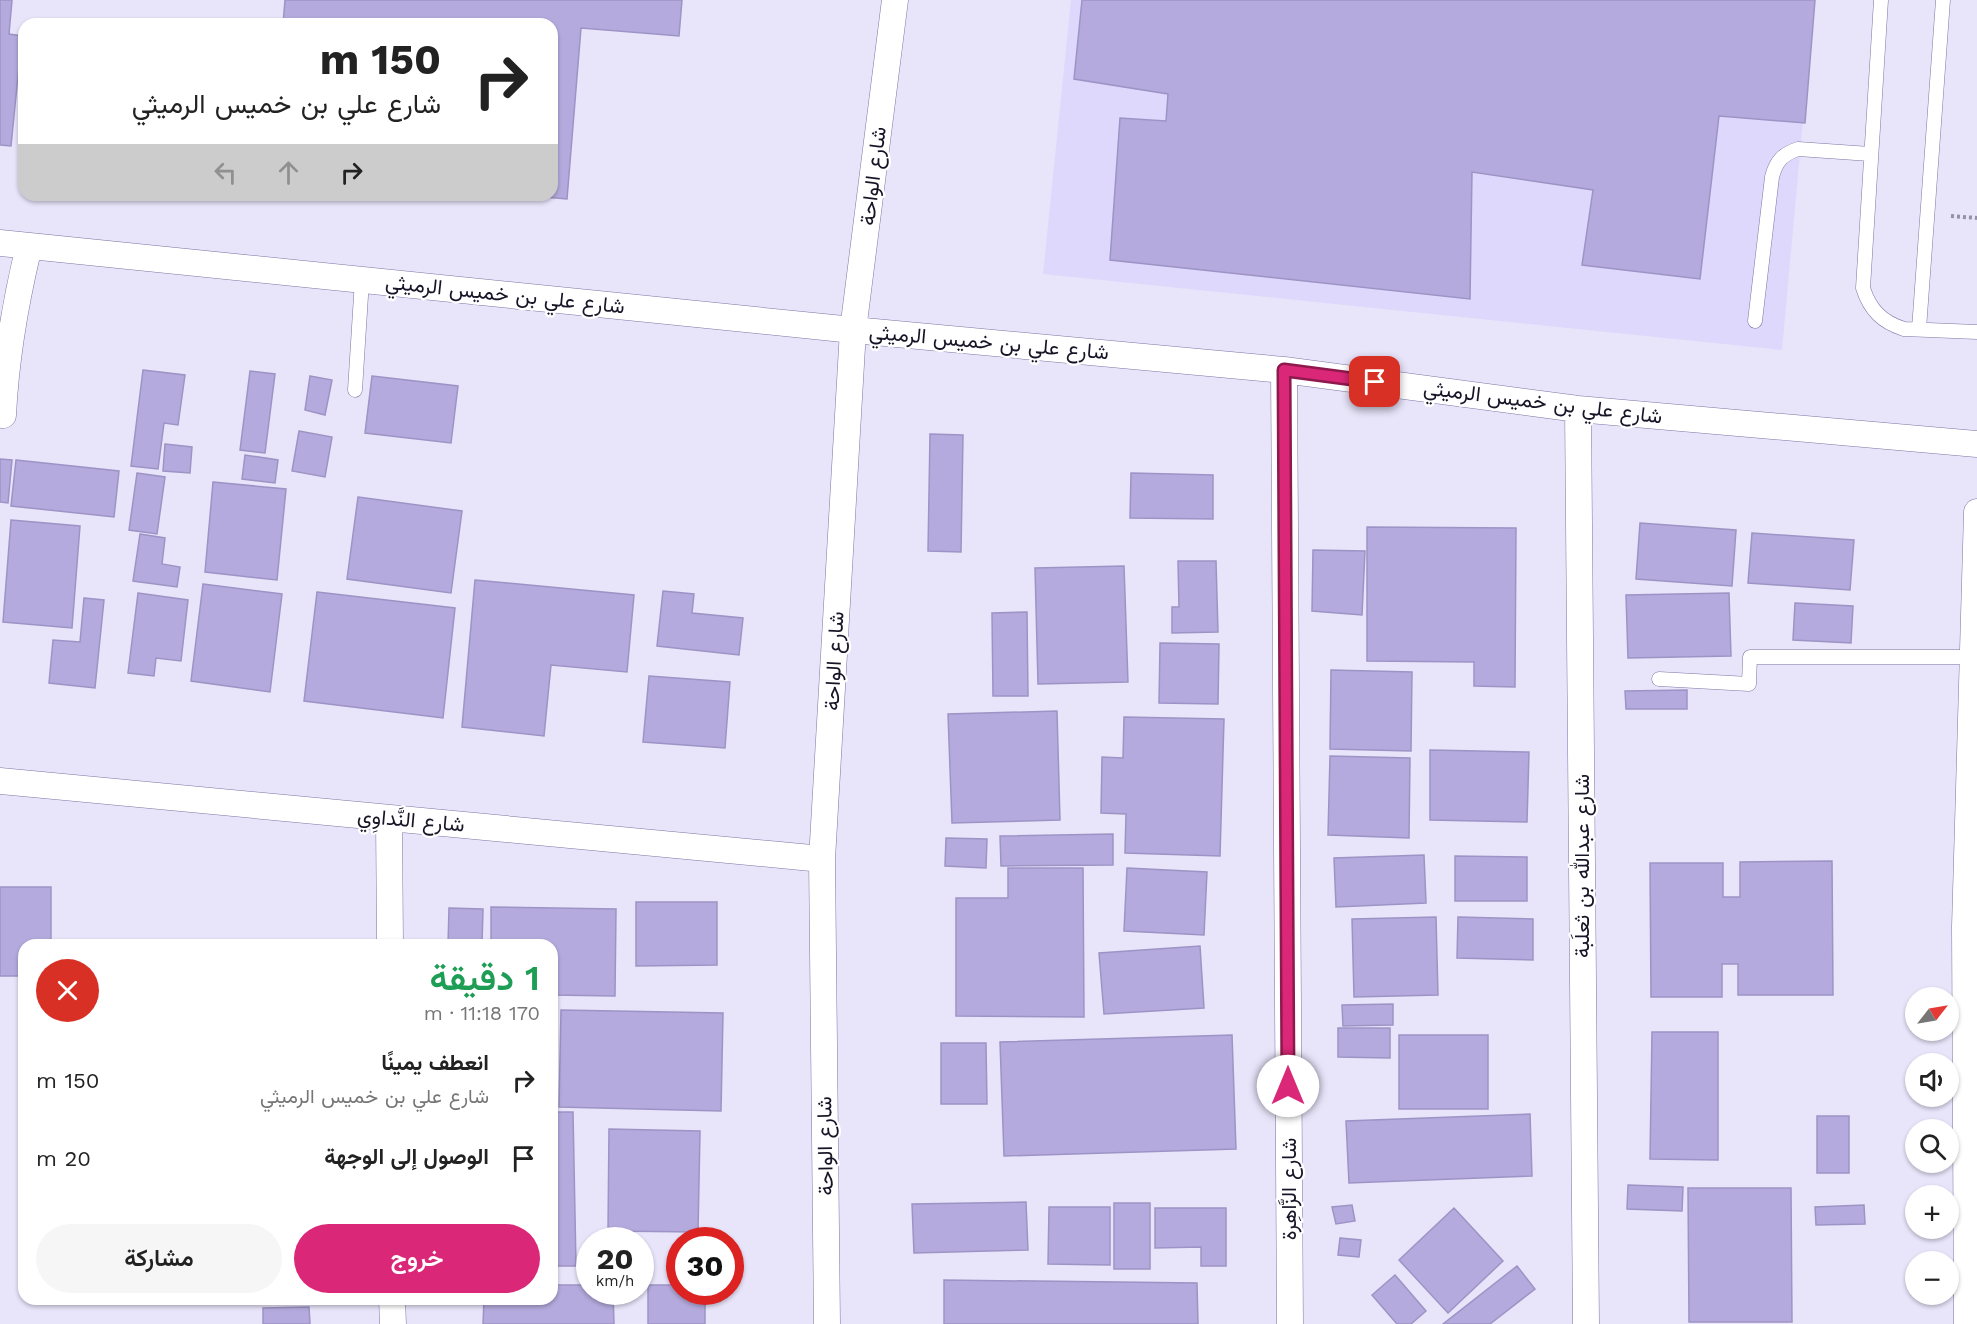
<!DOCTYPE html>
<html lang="ar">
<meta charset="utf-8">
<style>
:root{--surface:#fff;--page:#f6f6f6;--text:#222;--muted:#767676;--accent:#db2777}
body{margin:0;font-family:"Work Sans",Vazirmatn,sans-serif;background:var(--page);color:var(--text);direction:rtl;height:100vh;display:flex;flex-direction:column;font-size:22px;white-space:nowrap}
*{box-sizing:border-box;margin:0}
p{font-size:20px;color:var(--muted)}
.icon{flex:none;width:33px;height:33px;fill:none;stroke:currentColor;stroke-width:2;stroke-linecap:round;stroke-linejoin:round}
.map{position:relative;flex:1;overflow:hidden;direction:ltr}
.drawer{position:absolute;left:18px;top:939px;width:540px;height:366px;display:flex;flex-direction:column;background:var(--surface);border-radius:18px;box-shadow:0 2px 4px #0004;direction:rtl}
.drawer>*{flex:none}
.banner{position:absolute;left:18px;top:18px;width:540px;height:183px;border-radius:18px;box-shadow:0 2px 4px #0004;direction:rtl;background:#fff;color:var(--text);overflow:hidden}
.needle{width:39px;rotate:59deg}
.buttons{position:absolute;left:1905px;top:987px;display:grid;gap:12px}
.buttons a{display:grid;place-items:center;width:54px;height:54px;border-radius:50%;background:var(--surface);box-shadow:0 2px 4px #0004;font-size:30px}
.speed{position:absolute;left:576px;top:1227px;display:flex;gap:12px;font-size:30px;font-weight:700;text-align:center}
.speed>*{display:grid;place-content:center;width:78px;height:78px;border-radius:50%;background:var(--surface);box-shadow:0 2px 4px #0004;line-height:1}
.speed small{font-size:15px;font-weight:400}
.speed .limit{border:9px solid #d22;background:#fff;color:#111}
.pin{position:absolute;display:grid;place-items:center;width:51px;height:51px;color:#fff;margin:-26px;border-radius:12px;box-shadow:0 3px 9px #0006}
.me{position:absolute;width:66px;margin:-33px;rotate:0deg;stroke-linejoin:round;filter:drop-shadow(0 0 4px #0008)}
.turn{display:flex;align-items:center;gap:21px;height:126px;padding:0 18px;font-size:27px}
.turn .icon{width:78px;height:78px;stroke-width:2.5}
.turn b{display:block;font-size:42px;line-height:51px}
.lanes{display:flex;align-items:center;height:57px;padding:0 18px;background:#0003;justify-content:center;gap:30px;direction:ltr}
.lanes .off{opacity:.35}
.round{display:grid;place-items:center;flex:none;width:63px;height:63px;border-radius:32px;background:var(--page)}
.head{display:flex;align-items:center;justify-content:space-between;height:102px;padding:0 18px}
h1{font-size:36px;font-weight:600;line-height:45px;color:#1e9e55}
.cta{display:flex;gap:12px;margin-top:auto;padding:12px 18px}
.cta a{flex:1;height:69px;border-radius:36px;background:var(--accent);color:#fff;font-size:24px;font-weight:600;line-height:69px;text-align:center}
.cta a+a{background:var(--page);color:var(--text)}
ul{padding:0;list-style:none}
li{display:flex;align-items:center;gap:18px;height:78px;padding:0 18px}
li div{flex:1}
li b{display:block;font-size:22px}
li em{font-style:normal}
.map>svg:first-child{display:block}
.built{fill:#ded8fc}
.building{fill:#b4aadd;stroke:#9d94c5;stroke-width:1.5}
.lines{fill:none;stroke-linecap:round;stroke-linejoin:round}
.service-casing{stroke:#7e75a4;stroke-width:15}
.minor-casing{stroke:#7e75a4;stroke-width:27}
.path{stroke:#9490a5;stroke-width:4;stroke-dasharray:3 3;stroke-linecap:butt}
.service{stroke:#fff;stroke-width:14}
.minor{stroke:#fff;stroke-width:26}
.route-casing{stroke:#8e194d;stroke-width:15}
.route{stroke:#db2777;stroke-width:10}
.labels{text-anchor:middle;stroke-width:4.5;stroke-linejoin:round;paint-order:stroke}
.street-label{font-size:21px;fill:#181427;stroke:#fff}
</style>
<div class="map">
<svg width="1977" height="1324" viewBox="0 0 1977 1324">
<rect width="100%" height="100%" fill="#e8e4fa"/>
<path class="built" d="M1071,0H1814L1782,350L1043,274Z"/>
<path class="building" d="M0,0H12L9,34L22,36L11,146L0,145Z
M285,0H682L679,36L581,28L567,199L520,195H552V24H283Z
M1082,0H1815L1805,123L1719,116L1700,279L1582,265L1593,190L1472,172L1470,299L1110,260L1120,118L1166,121L1168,94L1074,79Z
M143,370L185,375L178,425L164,423L158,469L131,466Z
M250,371L275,374L265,453L240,450Z
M310,376L332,380L325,415L305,410Z
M372,376L458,386L451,443L365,433Z
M299,431L332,437L325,477L292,471Z
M930,434L963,435L961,552L928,551Z
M165,444L192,447L190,473L163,471Z
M245,455L278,460L275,483L242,479Z
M0,459L12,460L8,503L0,502Z
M16,460L119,471L114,517L11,506Z
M137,473L165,477L157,534L129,530Z
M1131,473L1213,475V519L1130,518Z
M213,482L286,489L277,580L205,572Z
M358,497L462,511L451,593L347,579Z
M11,520L80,526L72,628L3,622Z
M1640,523L1736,530L1732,586L1636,579Z
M1367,527L1516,528L1515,687L1474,686V662L1367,661Z
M1752,533L1854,540L1850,590L1748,583Z
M140,534L165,538L162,564L180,567L177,587L133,581Z
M1313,550L1365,551L1362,615L1312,611Z
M1178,561H1216L1218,632L1172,633V607H1179Z
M1124,566L1128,682L1038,684L1035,568Z
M475,580L634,595L627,672L551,665L544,736L462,727Z
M203,584L282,594L270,692L191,681Z
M663,591L694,594L692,613L743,618L739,655L657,646Z
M317,592L455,608L443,718L304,701Z
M138,593L188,600L181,661L156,658L154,676L128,673Z
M1729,593L1731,656L1628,658L1626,595Z
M84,598L104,600L95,688L49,683L53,640L80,642Z
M1795,603L1853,606L1851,643L1793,640Z
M1027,612L1028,696H993L992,613Z
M1160,643L1219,644L1218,704L1159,703Z
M1331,670L1412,672L1411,751L1330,749Z
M649,676L730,682L725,748L643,742Z
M1687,690V709H1626L1625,691Z
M1057,711L1060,820L952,823L948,714Z
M1124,717L1224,719L1220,856L1125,853L1126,814L1101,813L1102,757L1123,758Z
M1430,750L1529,752L1527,822L1430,820Z
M1330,756L1410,758L1409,838L1328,835Z
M1113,834V865L1001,866L1000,836Z
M946,838L987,839L986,868L945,866Z
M1424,855L1426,903L1336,907L1334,858Z
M1455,856L1527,857V901H1455Z
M1832,861L1833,995H1738V964H1722V997H1651L1650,863H1723V897H1740V862Z
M1008,868H1083L1084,1017L956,1016V898H1008Z
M1127,868L1207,872L1204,935L1124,931Z
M0,887H51V945H24V976H0Z
M636,902H717V965L636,966Z
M491,907L616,909L615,996L552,995V945H491Z
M449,908L483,909L482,945H448Z
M1436,917L1438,995L1354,997L1352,919Z
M1458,917L1533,919V960L1457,958Z
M1200,946L1204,1008L1104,1014L1099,953Z
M1393,1004V1025L1343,1026L1342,1005Z
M561,1010L723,1013L721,1111L559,1107Z
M552,1014H553L552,1070Z
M1338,1028H1390V1058L1338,1057Z
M1652,1032H1718V1160L1650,1159Z
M1232,1035L1236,1149L1004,1156L1000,1042Z
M1399,1035H1488V1109H1399Z
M941,1043H986L987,1104H941Z
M552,1112H573L576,1266H552Z
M1530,1114L1532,1176L1349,1183L1346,1121Z
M1817,1116H1849V1173H1817Z
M609,1129L700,1131L698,1232L608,1231Z
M1628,1185L1683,1187L1682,1211L1627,1209Z
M1688,1188H1791L1792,1322H1689Z
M1026,1202L1028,1250L914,1253L912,1204Z
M1114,1203H1150V1269H1114Z
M1352,1205L1355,1221L1336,1224L1332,1207Z
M1864,1205L1865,1224L1816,1225L1815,1207Z
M1049,1207H1110V1265L1048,1264Z
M1155,1208H1226V1266H1201V1247L1155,1248Z
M1454,1208L1503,1261L1448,1313L1399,1260Z
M1340,1238L1361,1240L1359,1257L1338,1255Z
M1517,1266L1535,1289L1490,1324H1443Z
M1395,1275L1426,1311L1411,1324H1397L1372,1295Z
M944,1280L1197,1283L1198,1324H944Z
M552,1285H590V1292H613L614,1324H483L484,1299H552Z
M648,1285H680V1292H705V1324H648Z
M309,1307L310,1324H263V1308Z"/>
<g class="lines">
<defs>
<path id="service" d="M1881,0L1863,288C1870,310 1882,322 1904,329L1977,332
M1755,321L1772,177C1776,161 1783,154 1798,149L1870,154
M1919,329L1943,0
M355,390L362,280
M1659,679L1749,684L1750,657H1973"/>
<path id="minor" d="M0,243L853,330L1284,370L1578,409L1977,444
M1284,370L1290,1324
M1578,409L1586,1324
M3,415C6,355 15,304 29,246
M0,781L822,859
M389,818L390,945
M392,1299L393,1324
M827,1324L822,859L853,330L895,0
M1967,1324L1965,927L1977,512"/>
</defs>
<use href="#service" class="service-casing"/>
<use href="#minor" class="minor-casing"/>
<path class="path" d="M1951,216L1977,218"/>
<use href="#service" class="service"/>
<use href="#minor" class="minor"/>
</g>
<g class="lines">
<defs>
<path id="route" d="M1288,1086L1284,370L1375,382"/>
</defs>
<use href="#route" class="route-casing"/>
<use href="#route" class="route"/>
</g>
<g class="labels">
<g class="street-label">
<text transform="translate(873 176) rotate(-83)" y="7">شارع الواحة</text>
<text transform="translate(505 294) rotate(6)" y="7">شارع علي بن خميس الرميثي</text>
<text transform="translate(989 342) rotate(5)" y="7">شارع علي بن خميس الرميثي</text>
<text transform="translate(1543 402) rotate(7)" y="7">شارع علي بن خميس الرميثي</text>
<text transform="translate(834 661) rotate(-87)" y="7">شارع الواحة</text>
<text transform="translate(411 820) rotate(5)" y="7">شارع النَّداوِي</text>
<text transform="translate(1582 866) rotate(-90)" y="7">شارع عبدالله بن ثعلَبة</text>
<text transform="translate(825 1146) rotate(-91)" y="7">شارع الواحة</text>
<text transform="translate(1289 1189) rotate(-90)" y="7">شارع الزَّاهِرة</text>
</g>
</g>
</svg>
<div class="buttons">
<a><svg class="needle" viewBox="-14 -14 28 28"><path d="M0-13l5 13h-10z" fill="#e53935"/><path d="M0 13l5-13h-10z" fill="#767676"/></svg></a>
<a><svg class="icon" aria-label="sound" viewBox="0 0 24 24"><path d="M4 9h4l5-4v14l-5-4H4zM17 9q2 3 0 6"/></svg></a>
<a><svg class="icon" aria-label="search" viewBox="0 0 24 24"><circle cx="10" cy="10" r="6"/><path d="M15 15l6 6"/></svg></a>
<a>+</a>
<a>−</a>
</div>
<div class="speed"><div>20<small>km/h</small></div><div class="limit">30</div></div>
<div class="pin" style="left:1375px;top:382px;background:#d93025"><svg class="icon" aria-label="arrive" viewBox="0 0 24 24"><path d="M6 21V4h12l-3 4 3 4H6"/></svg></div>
<svg class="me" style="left:1288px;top:1086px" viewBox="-20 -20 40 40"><circle r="19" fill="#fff"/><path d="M0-13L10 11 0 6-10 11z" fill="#db2777"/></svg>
<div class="banner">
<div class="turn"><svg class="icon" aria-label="right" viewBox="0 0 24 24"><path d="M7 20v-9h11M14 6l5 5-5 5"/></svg><div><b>150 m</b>شارع علي بن خميس الرميثي</div></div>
<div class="lanes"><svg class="icon off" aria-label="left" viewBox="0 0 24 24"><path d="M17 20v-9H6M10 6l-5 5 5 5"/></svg><svg class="icon off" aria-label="ahead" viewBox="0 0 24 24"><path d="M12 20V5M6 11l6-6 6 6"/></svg><svg class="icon" aria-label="right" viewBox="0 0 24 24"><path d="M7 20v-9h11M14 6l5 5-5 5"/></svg></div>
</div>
<section class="drawer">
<div class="head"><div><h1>1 دقيقة</h1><p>170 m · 11:18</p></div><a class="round" style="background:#d93025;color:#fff"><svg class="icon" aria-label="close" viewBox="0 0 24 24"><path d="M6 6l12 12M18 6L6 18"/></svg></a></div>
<ul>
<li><svg class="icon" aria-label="right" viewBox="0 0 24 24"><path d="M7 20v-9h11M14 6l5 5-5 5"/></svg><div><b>انعطف يمينًا</b><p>شارع علي بن خميس الرميثي</p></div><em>150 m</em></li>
<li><svg class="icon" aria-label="arrive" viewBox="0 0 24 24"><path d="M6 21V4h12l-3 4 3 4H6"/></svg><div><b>الوصول إلى الوجهة</b></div><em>20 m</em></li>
</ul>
<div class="cta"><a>خروج</a><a>مشاركة</a></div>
</section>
</div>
